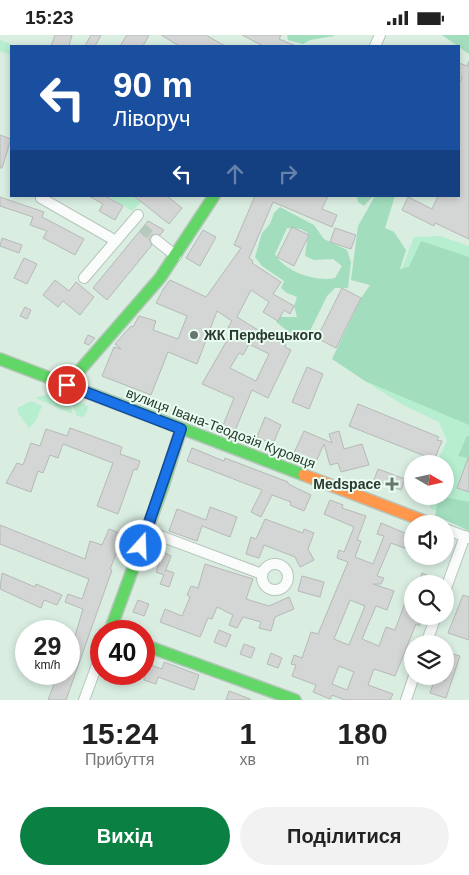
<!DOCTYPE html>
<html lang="uk">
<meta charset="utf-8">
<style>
:root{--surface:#fff;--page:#f2f2f2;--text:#222;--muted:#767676;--accent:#0b8043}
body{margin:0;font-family:Helvetica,sans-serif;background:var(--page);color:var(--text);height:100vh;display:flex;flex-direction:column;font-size:19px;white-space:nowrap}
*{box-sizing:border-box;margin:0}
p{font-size:16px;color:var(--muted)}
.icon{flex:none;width:28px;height:28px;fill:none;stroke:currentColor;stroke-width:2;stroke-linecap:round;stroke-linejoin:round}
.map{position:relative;height:665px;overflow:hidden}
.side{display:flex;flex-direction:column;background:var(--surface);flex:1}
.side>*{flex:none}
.banner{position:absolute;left:10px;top:10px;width:450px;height:152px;border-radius:0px;box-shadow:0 2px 8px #0003;background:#1a4fa0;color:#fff;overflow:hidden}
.needle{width:32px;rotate:99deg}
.buttons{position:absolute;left:404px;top:420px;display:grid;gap:10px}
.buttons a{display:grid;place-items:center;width:50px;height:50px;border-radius:50%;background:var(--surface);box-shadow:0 2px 8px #0003;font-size:25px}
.speed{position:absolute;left:15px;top:585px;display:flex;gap:10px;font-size:25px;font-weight:700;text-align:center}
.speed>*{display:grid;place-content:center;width:65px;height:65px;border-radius:50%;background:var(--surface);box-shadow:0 2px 8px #0003;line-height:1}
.speed small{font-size:12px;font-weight:400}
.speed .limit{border:8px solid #d22;background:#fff;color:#111}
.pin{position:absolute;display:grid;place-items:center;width:42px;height:42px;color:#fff;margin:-21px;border:2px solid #fff;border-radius:50%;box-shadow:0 1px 5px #0007}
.me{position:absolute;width:55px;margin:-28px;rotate:20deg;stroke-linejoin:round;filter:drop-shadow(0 0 4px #0008)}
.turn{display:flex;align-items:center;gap:18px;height:105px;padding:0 20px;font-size:22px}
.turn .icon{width:65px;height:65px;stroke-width:2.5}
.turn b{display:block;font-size:35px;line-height:42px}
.lanes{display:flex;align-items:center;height:48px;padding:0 20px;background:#0003;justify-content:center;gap:25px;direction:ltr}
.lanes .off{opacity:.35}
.eta{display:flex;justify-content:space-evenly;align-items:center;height:85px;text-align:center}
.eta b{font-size:30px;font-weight:700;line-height:35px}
.button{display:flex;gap:10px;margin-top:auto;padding:10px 20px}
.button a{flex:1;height:58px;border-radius:30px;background:var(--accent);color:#fff;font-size:20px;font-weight:700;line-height:58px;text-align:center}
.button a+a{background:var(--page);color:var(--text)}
.status{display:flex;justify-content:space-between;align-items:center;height:35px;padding:0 25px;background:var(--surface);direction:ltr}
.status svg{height:14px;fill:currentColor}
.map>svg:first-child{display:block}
.green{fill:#b7eecf}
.forest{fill:#a2debe;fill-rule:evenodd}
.building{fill:#d3d6d5;stroke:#b6b9b8;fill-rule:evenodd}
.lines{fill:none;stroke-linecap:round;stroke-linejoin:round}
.street-tunnel{stroke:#b6c9bd;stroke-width:10;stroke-dasharray:10 5;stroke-linecap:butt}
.street-casing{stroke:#b6c5bc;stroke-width:12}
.fast-casing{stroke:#b6c5bc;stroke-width:14}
.slow-casing{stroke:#b6c5bc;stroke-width:14}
.street{stroke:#f9fcfa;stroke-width:10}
.fast{stroke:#63d668;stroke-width:11}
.slow{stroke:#ff974d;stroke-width:11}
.route-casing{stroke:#114b97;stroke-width:12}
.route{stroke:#1a73e8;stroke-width:9}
.poi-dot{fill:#67776d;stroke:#e9fef1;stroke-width:2}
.labels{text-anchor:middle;stroke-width:4;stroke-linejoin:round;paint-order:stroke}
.poi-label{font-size:14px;font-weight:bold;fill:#2a382f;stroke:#e9fef1;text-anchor:start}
.street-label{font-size:14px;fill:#2a382f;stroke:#e9fef1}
</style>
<div class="status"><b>15:23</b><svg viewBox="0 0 49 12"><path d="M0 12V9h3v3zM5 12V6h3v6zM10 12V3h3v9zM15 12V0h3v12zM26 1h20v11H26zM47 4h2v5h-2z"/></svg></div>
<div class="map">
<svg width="469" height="665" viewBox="0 0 469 665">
<rect width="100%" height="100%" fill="#d9ede1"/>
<path class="green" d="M0,5L16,11H11V20L0,16Z
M108,161H134L141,167L132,176Z
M440,201L469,211V489L431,474L428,461H445V429H436L447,406L439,387L403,370L365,346L373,310L414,202Z
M53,358L65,360L73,379L35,363Z
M69,362L88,371L87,377L83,382L77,381Z
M31,366L42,371L35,387L29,393L18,378L17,373Z"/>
<path class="forest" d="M287,0H334V1L310,5L303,9L288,5Z
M442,0H469V19Z
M357,161H373L364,171L358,167Z
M375,161H395L385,193L394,197L406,215L400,234L409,232L421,206L469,222V390L365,346L332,324L361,263L370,250L351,245L358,191Z
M280,172L314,190L324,204L347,215L351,227L348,253H335L327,261L307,302L289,297L276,287L280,282H297L294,271L297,262L287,258L281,253L284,246L262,231L255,222L262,198L270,189L274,178ZM287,193L301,194L308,198L305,221L314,225L333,224L342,231L335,243C317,247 284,237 275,219Z
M467,401H469V423L458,421Z
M439,461L469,467V496L435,480Z"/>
<path class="building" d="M55,0H72L69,11H51Z
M91,0H101L95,11H85Z
M127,0H149L143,11H120Z
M161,0H206L225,11H179Z
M242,0H281L279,4L296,11H263Z
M469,26V204L435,188L434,191L402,175L408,162L432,174L438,161H459V49L462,42L459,41V28L467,31Z
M0,100L11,104L2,133H0Z
M89,161H105L123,171L115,185L99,176L103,169Z
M134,161H167L182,173L169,189Z
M255,161H328L322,174L337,180L332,192L273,167L249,223L253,226L252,228L281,247L273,259L294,271L290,279L284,275L278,286L263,277L269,267L251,255L237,282L258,295L257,297L286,309L285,312L291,315L268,363L252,355L234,398L222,393L234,363L202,349L233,295L228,292L232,286L217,276L197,329L168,317L151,360L102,341L114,312L121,314L115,309L131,291L133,292L139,281L156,286L153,295L178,304L187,281L156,268L164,253L170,245L206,262L241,213L234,210ZM249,309L269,319L256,346L230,333L239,318L243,320Z
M0,162L44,177L42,182L84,204L75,220L43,203L47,196L30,190L33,182L0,171Z
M148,186L164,195L160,200H151L149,204L152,210L107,265L93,253Z
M292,192L309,200L294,231L277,222Z
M335,193L356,200L351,214L330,207Z
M203,195L216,202L200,231L186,223Z
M2,203L22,210L19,218L0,211Z
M24,223L37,229L27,249L14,243Z
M55,245L69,256L76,247L94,262L80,280L63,266L58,272L43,260Z
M342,253L361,263L336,313L317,303Z
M25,272L31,275L27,284L20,281Z
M88,300L95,303L89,310L84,308Z
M307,332L323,339L309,374L292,367Z
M358,369L439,402L437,405L442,406L435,423L431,421L430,423L349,391Z
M265,382L281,390L273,409L257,402Z
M70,393L122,412L120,419L140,426L137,435L134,434L118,479L97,471L113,428L63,409L58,423L50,420L43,438L38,436L31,457L6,448L17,428L23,430L31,408L40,411L46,394L67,401Z
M304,396L332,408L329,399L339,396L344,414L362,409L369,430L341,437L338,428L330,430L324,409L315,429L293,420Z
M192,413L224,426L225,423L238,428L288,447V449L311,460L304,476L290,470L291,467L272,460L261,482L251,477L262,455L187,426Z
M468,423H469V457L457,453Z
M378,434L405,444L401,455L374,445Z
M330,465L343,470L342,473L366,481L357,505L361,506L355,522L373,529L384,501L377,499L381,488L412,501V516L391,508L377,541L384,543L381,549H373L394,556L387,575L376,571L362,604L379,611L386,592L395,595L412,549V581H423L419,591L416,589L395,641L374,634L368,650L393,659L390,665H345L332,660L330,664L313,657L316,650L292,641L296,630L291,629L294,620L302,623L311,597L318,599L348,527L337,523L339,515L344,517L354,492L324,479ZM350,565L365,571L349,610L334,604ZM339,631L354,637L347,655L332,649Z
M210,472L237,482L230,502L202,491L197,506L169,496L177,474L206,485Z
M265,484L303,498L304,494L314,498L308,514L314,525L300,532L295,522L264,510L259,523L246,519L251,502L256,504Z
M0,490L85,524L90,506L102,510L109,494L124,500L110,534L112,535L66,665H48L58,639H69V610L71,603L74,604L83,574L65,567L68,559L82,564L89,544L0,509Z
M163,517L171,521L165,537L166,535L174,538L169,552L160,549L164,540L156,537Z
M205,529L253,544L246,564L269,571L289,562L294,574L275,582L271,596L259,593L261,587L243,582L237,593L229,590L233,580L217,572L212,584L208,583L200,602L160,587L165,574L182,581L190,562L187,560L191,551L198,553Z
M2,538L35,552L36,549L62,560L57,570L44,565L41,573L0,554Z
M422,538L441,546L440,549H418Z
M302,541L324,547L320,562L298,556Z
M463,560L469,562V605L448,598Z
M138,565L149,569L144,581L133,577Z
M219,595L231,600L226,612L214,607Z
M244,609L255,613L251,623L240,619Z
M445,617L460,621L446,663L430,658L435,643L445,646Z
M271,618L282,623L278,633L267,629Z
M164,627L199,640L194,655L158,642L156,649L144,645V628L162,634Z
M229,656L250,664V665H226Z"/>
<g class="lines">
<path class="street-tunnel" d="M142,193L156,205"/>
<defs>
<path id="street" d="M375,11L380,0
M41,163L116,206
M156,205L176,221
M84,243L138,180
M445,494L469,503
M147,496L262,539
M262 542a13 13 0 1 1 26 0a13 13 0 1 1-26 0Z
M445,556L465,501
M426,609L436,581
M84,665L101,619
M406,665L414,641"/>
<path id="fast" d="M0,324L304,440
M67,350L160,243L214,161
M110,596L163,451L181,394
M144,610L295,665"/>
<path id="slow" d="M304,440L432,489"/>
</defs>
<use href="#street" class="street-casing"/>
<use href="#fast" class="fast-casing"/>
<use href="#slow" class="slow-casing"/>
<use href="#street" class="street"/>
<use href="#fast" class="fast"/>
<use href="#slow" class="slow"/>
</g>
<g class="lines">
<defs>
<path id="route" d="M67,350L181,394L141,511"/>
</defs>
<use href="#route" class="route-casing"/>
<use href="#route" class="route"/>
</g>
<g class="poi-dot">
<circle cx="194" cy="300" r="5"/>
<path d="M389.5 441.5h5v5h5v5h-5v5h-5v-5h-5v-5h5z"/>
</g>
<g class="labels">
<g class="poi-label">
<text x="204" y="305">ЖК Перфецького</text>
<text x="381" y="454" text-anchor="end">Medspace</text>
</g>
<g class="street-label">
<text transform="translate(221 393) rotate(21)" y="5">вулиця Івана-Теодозія Куровця</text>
</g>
</g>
</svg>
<div class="buttons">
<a><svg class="needle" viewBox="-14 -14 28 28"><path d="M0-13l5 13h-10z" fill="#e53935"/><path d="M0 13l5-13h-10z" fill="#767676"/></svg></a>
<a><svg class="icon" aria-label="sound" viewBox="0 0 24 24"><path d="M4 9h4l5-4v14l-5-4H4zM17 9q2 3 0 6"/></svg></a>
<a><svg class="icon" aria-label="search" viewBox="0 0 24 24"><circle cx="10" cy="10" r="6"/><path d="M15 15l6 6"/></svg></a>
<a><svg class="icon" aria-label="layers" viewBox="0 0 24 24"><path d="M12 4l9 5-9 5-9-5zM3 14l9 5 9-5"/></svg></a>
</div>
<div class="speed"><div>29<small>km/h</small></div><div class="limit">40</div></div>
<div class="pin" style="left:67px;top:350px;background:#d93025"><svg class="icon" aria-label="arrive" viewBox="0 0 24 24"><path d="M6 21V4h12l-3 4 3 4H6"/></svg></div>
<svg class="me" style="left:141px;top:511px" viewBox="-20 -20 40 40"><circle r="17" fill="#1a73e8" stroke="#fff" stroke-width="3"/><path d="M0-11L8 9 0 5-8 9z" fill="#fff"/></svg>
<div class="banner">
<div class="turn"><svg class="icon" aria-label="left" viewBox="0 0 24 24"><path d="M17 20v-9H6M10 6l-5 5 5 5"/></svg><div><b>90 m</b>Ліворуч</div></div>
<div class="lanes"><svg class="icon" aria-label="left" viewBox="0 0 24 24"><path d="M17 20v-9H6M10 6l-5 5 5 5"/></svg><svg class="icon off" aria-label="ahead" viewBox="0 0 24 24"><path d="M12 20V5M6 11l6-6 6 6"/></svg><svg class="icon off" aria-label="right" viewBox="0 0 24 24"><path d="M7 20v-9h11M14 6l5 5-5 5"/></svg></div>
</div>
</div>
<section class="side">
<div class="eta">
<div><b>15:24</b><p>Прибуття</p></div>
<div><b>1</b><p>хв</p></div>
<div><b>180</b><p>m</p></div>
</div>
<div class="button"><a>Вихід</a><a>Поділитися</a></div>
</section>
